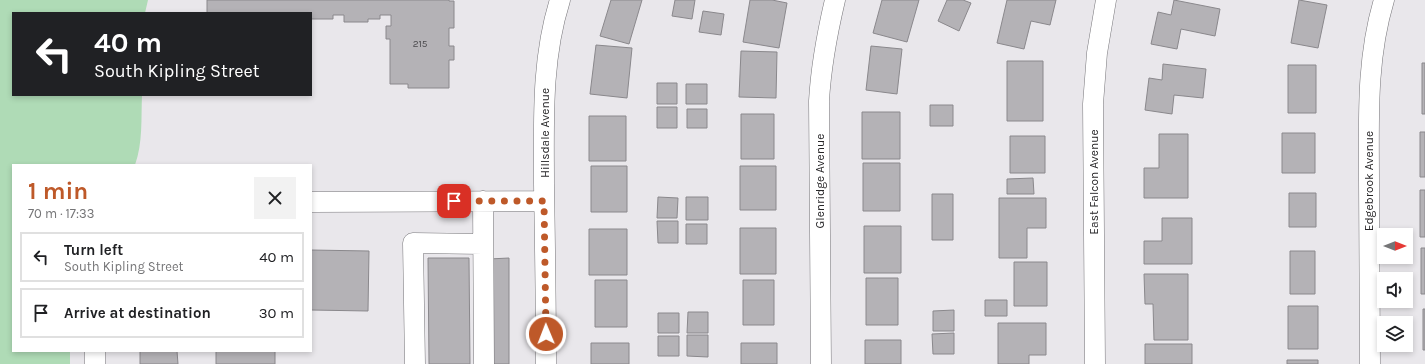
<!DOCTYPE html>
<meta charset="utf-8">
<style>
:root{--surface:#fff;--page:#f2f2f2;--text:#202124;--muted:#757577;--line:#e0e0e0;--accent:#be5929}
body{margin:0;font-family:Karla,sans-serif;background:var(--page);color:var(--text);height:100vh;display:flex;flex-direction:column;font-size:15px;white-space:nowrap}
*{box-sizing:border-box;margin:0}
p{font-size:13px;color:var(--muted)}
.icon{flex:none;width:22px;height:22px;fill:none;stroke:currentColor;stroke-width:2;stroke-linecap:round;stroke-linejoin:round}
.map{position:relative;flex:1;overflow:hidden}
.sheet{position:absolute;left:12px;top:164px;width:300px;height:188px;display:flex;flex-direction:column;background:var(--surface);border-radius:0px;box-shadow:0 2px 6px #0003}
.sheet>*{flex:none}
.hud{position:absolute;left:12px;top:12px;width:300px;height:84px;border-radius:0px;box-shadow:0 2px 6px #0003;background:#202124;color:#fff;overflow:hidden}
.needle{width:26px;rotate:90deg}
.fabs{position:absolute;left:1377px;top:228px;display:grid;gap:8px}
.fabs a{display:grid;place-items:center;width:36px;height:36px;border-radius:0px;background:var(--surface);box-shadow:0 2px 6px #0003;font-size:20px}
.pin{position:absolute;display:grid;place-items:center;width:34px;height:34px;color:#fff;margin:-17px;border-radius:8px;box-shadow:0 2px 6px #0006}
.me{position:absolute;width:44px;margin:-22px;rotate:359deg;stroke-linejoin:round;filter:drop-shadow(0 0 3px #0008)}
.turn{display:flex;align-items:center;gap:14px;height:84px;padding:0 16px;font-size:18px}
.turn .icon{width:52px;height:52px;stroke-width:2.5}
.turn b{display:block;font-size:28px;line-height:34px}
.round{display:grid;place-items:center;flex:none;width:42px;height:42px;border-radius:0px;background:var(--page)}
.headline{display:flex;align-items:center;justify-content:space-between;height:68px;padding:0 16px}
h1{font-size:24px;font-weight:700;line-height:30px;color:var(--accent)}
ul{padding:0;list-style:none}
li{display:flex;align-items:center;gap:12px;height:50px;margin:0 8px 6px;padding:0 8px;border:2px solid var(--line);border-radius:0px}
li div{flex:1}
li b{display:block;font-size:15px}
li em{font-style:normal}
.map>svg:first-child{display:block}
.green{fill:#afdbb6}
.building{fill:#b4b2b6;stroke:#8a888c}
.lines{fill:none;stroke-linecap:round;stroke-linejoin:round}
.minor-casing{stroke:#767579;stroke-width:21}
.minor{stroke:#fff;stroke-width:20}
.route{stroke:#be5929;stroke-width:7;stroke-dasharray:0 12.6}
.labels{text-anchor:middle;stroke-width:4;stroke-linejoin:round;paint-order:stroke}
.number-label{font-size:10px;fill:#4a494c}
.street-label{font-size:12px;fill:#272628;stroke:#fff}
</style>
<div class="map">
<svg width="1425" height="364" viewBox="0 0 1425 364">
<rect width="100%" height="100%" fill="#e9e7eb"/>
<path class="green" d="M0,0H148L145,13H13V95H142C141,118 143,143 135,165H13V351H70V364H0Z"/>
<path class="building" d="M207,0H449V1H454V28H449V46H454V60H449V88H408V84H390V39H386V26H391V15H380V19H368V22H344V15H333V19H311V13H207Z
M611,0H642L629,44L600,36Z
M675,0H695L692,19L672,16Z
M750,0H772L787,3L779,48L743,42Z
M882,0H919L907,42L873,33Z
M947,0H963L971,3L959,31L938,21Z
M1007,0H1056L1050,25L1031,21L1024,49L997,43Z
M1174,0L1220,9L1215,36L1181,29L1177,49L1151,44L1158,12L1171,15Z
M1299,0L1327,5L1318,48L1291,43Z
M703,11L724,14L721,35L699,32Z
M596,45L632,48L627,98L590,94Z
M871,46L902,49L897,94L866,90Z
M741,51L777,52L776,98L739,97Z
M1007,61H1043V121H1007Z
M1422,63H1425V114H1422Z
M1163,64L1206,69L1203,98L1174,95L1172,114L1145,110L1149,78L1162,80Z
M1288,65H1316V113H1288Z
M657,83H677V104H657Z
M686,84H707V104H686Z
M930,105H953V126H930Z
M657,107H677V128H657Z
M687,109H707V128H687Z
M862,112H900V159H862Z
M741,114H774V159H741Z
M589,116H626V161H589Z
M1420,132H1425V177H1420Z
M1282,133H1315V173H1282Z
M1159,134H1188V198H1144V168H1159Z
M1010,136H1045V173H1010Z
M863,163H900V211H863Z
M591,166H627V212H591Z
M740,166H776V210H740Z
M1033,178L1034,194H1007V179Z
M1420,190H1425V237H1420Z
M1289,193H1316V227H1289Z
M932,194H953V240H932Z
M658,197L678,198L677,218H657Z
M686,197H708V220H686Z
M999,198H1046V228H1027V258H999Z
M1162,218H1192V264H1144V241H1162Z
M657,221H678V243H658Z
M686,224H707V244H686Z
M864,226H901V273H864Z
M740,228H776V274H740Z
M589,229H627V275H589Z
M1421,248H1425V294H1421Z
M311,250L369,251L368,311L311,310Z
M1290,251H1315V294H1290Z
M428,258H469L470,364H429Z
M509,258V364H490L489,259Z
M1014,262H1047V306H1014Z
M1144,274H1188V340H1154L1153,304H1145Z
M866,278H898V325H866Z
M595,280H627V327H595Z
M743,280H774V325H743Z
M985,300H1007V316H985Z
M1288,306H1318V349H1288Z
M1423,309H1425V350H1423Z
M954,310V331H933V311Z
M688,312H708V333H687Z
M658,313H679V333H658Z
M998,323H1046V355H1029V364H998Z
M954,333V354H933L932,334Z
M687,335H708V357L687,356Z
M658,336H679V356H658Z
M865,340H901V364H865Z
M591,343H629V364H591Z
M741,343H777V364H741Z
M1145,344H1192V364H1145Z
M140,351H177L178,364H140Z
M216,351H275V364H216Z
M1287,360H1318V364H1287Z"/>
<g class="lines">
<defs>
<path id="minor" d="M483,201L484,364
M311,202L544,201
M95,364V351
M415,364L413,243L483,244
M546,364C546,304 545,244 544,184C544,122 541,60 560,0
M821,364L819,101C821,66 827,34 835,0
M1095,364L1093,104L1097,53L1106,0
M1370,364C1370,303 1369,242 1369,181C1369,120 1366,60 1384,0"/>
</defs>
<use href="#minor" class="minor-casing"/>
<use href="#minor" class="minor"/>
</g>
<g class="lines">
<path class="route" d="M454,201H544L546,334"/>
</g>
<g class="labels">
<g class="number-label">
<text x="420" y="47">215</text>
</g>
<g class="street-label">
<text transform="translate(545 133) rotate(-90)" y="4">Hillsdale Avenue</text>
<text transform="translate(820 181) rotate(-90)" y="4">Glenridge Avenue</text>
<text transform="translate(1369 181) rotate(-90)" y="4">Edgebrook Avenue</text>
<text transform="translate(1094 182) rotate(-90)" y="4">East Falcon Avenue</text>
</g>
</g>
</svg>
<div class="fabs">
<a><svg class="needle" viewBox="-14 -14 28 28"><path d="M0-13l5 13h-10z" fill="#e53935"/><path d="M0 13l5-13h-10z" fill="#757577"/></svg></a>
<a><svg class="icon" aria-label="sound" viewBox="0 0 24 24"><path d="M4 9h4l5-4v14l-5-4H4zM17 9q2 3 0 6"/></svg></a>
<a><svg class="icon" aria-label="layers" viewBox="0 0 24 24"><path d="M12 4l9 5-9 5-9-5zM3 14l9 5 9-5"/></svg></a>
</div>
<div class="pin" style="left:454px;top:201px;background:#d93025"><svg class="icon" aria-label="arrive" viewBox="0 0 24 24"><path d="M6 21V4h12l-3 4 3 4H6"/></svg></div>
<svg class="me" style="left:546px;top:334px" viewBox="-20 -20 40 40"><circle r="17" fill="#be5929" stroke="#fff" stroke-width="3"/><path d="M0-11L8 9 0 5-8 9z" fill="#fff"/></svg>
<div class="hud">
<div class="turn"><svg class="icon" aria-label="left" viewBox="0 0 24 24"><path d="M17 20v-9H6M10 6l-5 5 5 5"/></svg><div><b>40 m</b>South Kipling Street</div></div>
</div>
<section class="sheet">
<div class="headline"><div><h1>1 min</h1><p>70 m · 17:33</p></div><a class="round"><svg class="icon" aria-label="close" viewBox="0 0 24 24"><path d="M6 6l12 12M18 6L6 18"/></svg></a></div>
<ul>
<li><svg class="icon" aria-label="left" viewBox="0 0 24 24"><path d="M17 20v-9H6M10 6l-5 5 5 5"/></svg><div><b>Turn left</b><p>South Kipling Street</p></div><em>40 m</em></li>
<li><svg class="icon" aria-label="arrive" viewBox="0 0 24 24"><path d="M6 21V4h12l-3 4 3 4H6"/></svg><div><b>Arrive at destination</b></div><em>30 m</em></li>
</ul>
</section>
</div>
